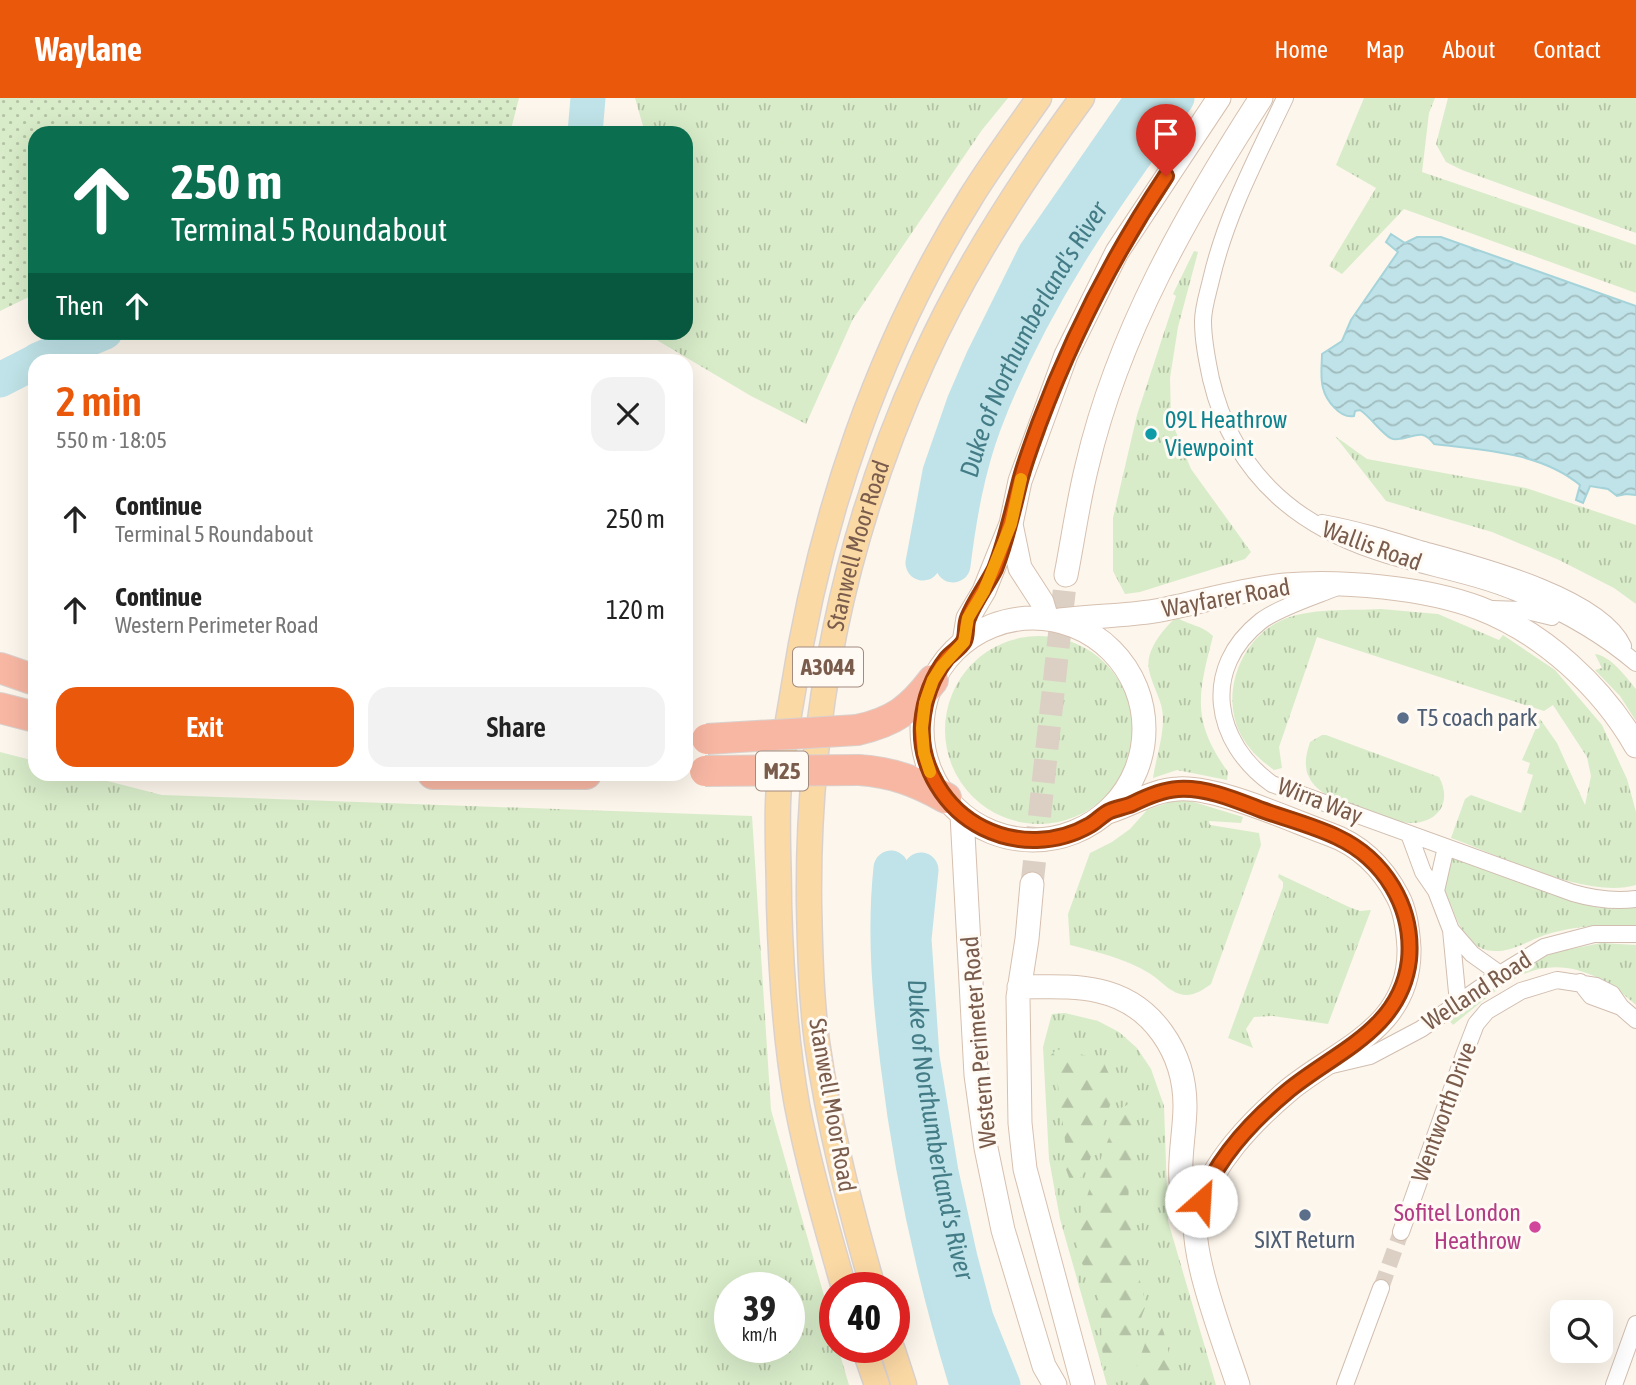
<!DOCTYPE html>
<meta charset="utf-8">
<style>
:root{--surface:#fff;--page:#f2f2f2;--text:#222;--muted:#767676;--accent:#ea580c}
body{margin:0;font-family:"Asap Condensed",sans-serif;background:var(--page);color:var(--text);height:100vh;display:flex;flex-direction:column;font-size:26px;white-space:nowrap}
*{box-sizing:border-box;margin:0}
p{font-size:23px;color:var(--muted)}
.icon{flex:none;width:38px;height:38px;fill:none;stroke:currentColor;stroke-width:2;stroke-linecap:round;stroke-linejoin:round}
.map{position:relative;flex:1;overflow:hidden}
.drawer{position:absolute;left:28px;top:256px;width:665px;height:427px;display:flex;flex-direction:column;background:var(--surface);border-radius:21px;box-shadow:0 7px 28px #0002}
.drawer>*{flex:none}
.top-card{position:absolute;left:28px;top:28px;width:665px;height:214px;border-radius:21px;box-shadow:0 7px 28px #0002;background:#0b6e4f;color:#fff;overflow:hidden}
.buttons{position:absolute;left:1550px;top:1202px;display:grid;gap:14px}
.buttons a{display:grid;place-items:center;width:63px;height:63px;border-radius:14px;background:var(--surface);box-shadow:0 7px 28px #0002;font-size:35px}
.speed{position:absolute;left:714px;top:1174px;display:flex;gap:14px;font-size:35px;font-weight:700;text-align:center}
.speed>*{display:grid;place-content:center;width:91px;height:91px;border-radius:50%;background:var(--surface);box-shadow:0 7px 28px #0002;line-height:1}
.speed small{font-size:18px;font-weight:400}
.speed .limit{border:10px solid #d22;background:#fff;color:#111}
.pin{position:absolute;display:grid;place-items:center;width:60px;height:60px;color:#fff;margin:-72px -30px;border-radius:50% 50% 50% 0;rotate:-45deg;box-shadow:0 0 7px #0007}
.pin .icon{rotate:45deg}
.me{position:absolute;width:77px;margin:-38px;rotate:26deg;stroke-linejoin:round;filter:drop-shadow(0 0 5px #0008)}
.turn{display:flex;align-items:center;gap:24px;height:147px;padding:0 28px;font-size:32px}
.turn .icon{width:91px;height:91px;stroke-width:2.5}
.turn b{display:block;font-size:49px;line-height:60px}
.then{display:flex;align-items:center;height:66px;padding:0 28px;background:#0003;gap:14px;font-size:26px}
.round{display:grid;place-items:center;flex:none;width:74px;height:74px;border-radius:21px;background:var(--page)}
.overview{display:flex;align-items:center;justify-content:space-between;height:119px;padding:0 28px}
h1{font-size:42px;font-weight:600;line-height:52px;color:var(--accent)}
.action{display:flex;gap:14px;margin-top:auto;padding:14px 28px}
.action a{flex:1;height:80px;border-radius:21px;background:var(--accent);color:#fff;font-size:28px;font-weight:600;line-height:80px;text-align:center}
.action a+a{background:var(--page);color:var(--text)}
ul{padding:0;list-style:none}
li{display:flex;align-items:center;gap:21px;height:91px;padding:0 28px}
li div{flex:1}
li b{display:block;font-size:26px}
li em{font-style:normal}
header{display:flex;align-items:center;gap:42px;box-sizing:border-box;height:98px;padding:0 35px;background:var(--accent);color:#fff}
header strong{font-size:33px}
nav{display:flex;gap:38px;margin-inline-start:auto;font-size:24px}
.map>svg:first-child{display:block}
.grass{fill:url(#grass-tufts);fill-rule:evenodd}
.forest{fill:url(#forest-firs)}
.park{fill:url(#park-dots)}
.water{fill:url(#water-waves);stroke:#a5d3da;stroke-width:2}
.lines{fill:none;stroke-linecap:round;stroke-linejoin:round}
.river{stroke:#bfe3e8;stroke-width:35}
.street-tunnel{stroke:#dcd0c4;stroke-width:16;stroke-dasharray:16 8;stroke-linecap:butt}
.secondary-tunnel{stroke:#dcd0c4;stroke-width:23;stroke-dasharray:23 11;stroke-linecap:butt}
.street-casing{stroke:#d1beb0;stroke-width:18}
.secondary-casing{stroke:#d6c0b0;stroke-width:25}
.primary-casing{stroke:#dad1cd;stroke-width:27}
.highway-casing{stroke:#dad1cd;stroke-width:32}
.street{stroke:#fff;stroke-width:16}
.secondary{stroke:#fff;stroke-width:23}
.primary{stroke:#fbd9a5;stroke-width:24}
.highway{stroke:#f7b7a3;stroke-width:30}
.highway-bridge-casing{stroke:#dad1cd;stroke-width:32;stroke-linecap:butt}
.highway-bridge{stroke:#f7b7a3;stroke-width:30}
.route-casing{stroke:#983908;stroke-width:18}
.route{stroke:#ea580c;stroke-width:12}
.slow{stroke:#f59e0b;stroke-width:12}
.culture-dot{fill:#0f9aa8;stroke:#fffaf3;stroke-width:2.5}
.service-dot{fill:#5c6f8a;stroke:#fffaf3;stroke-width:2.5}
.hotel-dot{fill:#d1479c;stroke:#fffaf3;stroke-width:2.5}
.labels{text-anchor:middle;stroke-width:6;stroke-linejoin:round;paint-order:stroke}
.shield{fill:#fffaf3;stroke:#a28b7f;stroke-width:2}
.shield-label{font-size:23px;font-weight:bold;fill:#7a5c4d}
.culture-label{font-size:24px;fill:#0d838f;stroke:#fffaf3;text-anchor:start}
.street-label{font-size:24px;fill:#7a5c4d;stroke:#fffaf3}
.service-label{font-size:24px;fill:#4e5e75;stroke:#fffaf3;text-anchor:start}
.hotel-label{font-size:24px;fill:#b23c85;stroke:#fffaf3;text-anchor:end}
.water-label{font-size:26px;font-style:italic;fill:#437c86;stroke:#fffaf3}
</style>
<header>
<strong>Waylane</strong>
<nav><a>Home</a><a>Map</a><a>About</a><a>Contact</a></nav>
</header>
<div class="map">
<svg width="1636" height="1287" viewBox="0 0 1636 1287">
<defs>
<pattern id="grass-tufts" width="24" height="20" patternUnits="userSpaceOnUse" patternTransform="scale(1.75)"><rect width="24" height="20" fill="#d8ecc9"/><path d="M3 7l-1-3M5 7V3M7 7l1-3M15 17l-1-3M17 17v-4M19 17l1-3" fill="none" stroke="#b4c2a5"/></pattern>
<pattern id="forest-firs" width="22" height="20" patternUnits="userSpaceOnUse" patternTransform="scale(1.75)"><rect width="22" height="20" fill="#d8ecc9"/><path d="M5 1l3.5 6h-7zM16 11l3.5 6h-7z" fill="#b4c2a5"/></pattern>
<pattern id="park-dots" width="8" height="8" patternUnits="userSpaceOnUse" patternTransform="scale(1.75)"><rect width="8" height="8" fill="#d8ecc9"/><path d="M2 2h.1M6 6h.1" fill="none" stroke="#b4c2a5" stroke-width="1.8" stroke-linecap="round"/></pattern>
<pattern id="water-waves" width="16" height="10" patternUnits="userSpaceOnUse" patternTransform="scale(1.75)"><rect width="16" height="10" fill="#bfe3e8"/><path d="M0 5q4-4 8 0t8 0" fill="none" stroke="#a0bbbe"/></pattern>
</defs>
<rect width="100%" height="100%" fill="#fdf6ec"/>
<path class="grass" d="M635,0H1008L982,32L853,221L806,326L751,298L655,241L650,235L686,234V35H645Z
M1364,0H1435L1429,15L1422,74L1636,147V195L1404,111L1342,176L1329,168L1376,90L1336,67Z
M1448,0H1636V135L1462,72L1446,64L1436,46Z
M1194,153L1198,154L1178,229L1170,280L1171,322L1191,371L1251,454L1245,461L1140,494L1125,496L1113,473V420L1137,317L1176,198L1173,196Z
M1335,338L1367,361L1526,390L1636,427V506L1614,490L1559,462L1492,434L1386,403Z
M1381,511L1438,516L1499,542L1503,537L1555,572L1602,627L1627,681L1636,714V787C1588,802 1498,757 1451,740L1465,701L1471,697L1521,715L1533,677L1527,675L1530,665L1522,662L1540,621L1557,645L1585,707L1591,678L1587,659L1553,607L1544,613L1317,539L1279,649L1282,670L1274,672C1262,663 1252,655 1244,642C1218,602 1238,543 1280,523C1310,509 1349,513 1381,511Z
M1176,519C1190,528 1200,526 1213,538C1198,596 1191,622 1228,674L1227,682L1177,672L1153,680C1156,660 1163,641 1163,620C1163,603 1152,588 1149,572C1145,552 1163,532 1176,519Z
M945 632a94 94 0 1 1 188 0a94 94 0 1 1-188 0Z
M1595,556C1611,558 1626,579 1636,591V623L1620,598L1595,572L1602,570Z
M1322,637H1326L1439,679C1453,705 1437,726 1408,725C1395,724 1331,702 1321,693C1317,690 1312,685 1310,681C1303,668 1306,657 1310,644Z
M0,654L35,663V676H80L162,697L752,718L771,1012L835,1236V1250H838L849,1287H0ZM730,1190H789V1250H730Z
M1187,702L1243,719L1241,725L1209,723L1210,727L1259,735L1261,747L1211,886C1204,891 1196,897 1186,897C1170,896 1161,882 1149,875C1124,860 1097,854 1070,847L1068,816L1090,755L1112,744L1130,731L1147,712L1170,704Z
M1445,757L1574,804L1601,810L1636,806V830C1606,825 1574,828 1545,837C1530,842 1515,852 1499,853C1472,855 1460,832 1452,809C1449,803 1445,796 1444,789C1442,779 1445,767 1445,757Z
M1279,776L1349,809L1360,813L1371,812L1328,926L1273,918L1254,919L1246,931L1253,950L1228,940L1283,789V784L1278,779Z
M1601,845L1636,847V907C1600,874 1555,854 1509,884C1489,896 1471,913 1453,927L1445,917L1529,864L1557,854Z
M1065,915L1098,923L1119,934L1137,950L1151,971L1164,1008L1168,1123L1216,1287H1107L1060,1121L1049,1061L1043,949L1051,919L1052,916Z"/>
<path class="forest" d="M1064,951L1103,963L1116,991L1086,1072L1077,1084L1071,1085L1064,1066L1066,1051L1056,971L1048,966L1050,958L1056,952Z
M1127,1007L1132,1015L1134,1059L1129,1073L1128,1122L1136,1144L1138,1175L1146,1207L1127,1257L1119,1264L1115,1273L1105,1268C1099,1246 1104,1222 1098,1199C1094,1181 1079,1167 1077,1149C1073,1123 1110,1039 1121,1010Z
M1154,1226L1161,1227C1169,1245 1169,1267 1175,1287H1130L1147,1240Z"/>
<path class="park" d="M0,0H519L510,35H35V196L0,213Z"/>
<path class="water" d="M1391,136L1405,145L1417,139H1441L1636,208V397L1626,396L1617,398L1608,391L1590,388L1583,405L1576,402L1580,387C1540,354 1483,352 1434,346C1420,327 1412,343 1393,341C1384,339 1371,319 1360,312L1355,313L1354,318C1340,321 1326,302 1323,290C1320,279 1322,267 1322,256L1342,243L1351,222L1398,154L1386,144Z"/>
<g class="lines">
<g class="river">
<path d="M585,35L588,0"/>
<path d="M38,262L105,234"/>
<path d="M0,282L35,264"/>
<path d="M923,465L940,374L964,305L983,261L1035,156L1143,0"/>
<path id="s1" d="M953,467C959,419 967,372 984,326C1029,207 1101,102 1177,0"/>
<path d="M891,770C884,836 890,900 898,966C911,1075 935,1182 967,1287"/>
<path id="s2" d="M921,772L914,841L922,959L941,1074L960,1160L976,1220L1003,1287"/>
</g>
<path class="street-tunnel" d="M1381,1190L1401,1134"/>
<path class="secondary-tunnel" d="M1032,786L1066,477"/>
<defs>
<path id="street" d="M1285,0C1257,59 1226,117 1211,182C1208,195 1203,210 1203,223C1203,243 1207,262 1211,281C1232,370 1289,424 1375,453C1421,469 1472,476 1517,495C1559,512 1602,536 1636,565
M1322,425C1356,431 1388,441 1420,451C1471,465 1600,497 1623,548
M1335,490C1315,498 1278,510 1261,523C1201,570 1213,644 1272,686L1573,795C1594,801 1614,804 1636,801
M1491,511L1523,512L1552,519
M1409,736L1423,774L1436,793L1451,832L1458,905
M1436,793L1446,749
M1451,832L1472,856L1500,876
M1580,884L1591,898L1621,909
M1332,967L1370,958L1421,931L1500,876L1544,849L1594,836H1636
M1401,1134L1464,957L1476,926L1487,913L1521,893L1557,882L1596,888L1612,896L1621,909L1636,922
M1345,1287L1381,1190
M1614,1287L1636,1226"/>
<path id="secondary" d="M1011,426L1020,470L1042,504L1047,521
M1066,477C1073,441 1078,404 1087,368C1118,235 1188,113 1261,0
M922 631a111 111 0 1 1 222 0a111 111 0 1 1-222 0Z
M1060,522C1092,518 1124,518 1155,513C1199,505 1241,491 1285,487C1341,482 1427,490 1479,510C1544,535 1602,589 1636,648
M964,544L968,520L984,493L1011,426L1020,383L1066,257L1117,154L1219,0
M1108,714C1131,707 1153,692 1178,691C1217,688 1290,722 1329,736C1360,747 1383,770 1398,799C1406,814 1408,833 1409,850C1411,930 1339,951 1289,992C1250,1025 1213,1064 1197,1113C1186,1148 1226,1249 1238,1287
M962,717L976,977L986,1050L1003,1132L1044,1268L1055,1287
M1032,786L1027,841L1018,899L1020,1025L1025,1071L1083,1287
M1019,889C1046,889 1073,887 1099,893C1153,905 1185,955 1185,1008C1185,1032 1179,1059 1181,1083C1182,1094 1191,1107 1196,1117"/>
<g id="primary">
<path d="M844,1190C827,1130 809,1069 797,1007C785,941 781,873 779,806C779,773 777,739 778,706C779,668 787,630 793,593C820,419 878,248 971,99C992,65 1016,33 1039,0"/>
<path id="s3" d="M873,1190C850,1109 829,1028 817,944C811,898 810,851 809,805C807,618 845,435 922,265C964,171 1021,83 1082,0"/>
<path d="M864,1250L877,1287"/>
<path d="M892,1250L904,1287"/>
</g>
<path id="highway" d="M0,570L35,582
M0,610L35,619
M857,632C894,624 911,611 933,582
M859,672C892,674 918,684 946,700
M433,676H586"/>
</defs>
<use href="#street" class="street-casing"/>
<use href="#secondary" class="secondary-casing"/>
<use href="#primary" class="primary-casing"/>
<use href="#highway" class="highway-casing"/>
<use href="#street" class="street"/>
<use href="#secondary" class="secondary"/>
<use href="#primary" class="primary"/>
<use href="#highway" class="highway"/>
<defs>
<path id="highway-bridge" d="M707,641L857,632
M705,673L859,672"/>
</defs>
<use href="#highway-bridge" class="highway-bridge-casing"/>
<use href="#highway-bridge" class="highway-bridge"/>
</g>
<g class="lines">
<defs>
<path id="route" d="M1166,78C1114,156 1072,238 1039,326C1032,346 1024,366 1019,387C1012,415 1006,443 995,471C987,487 974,504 968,520C965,527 967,537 964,543C961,549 952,555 947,560C932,579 924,602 922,626C919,669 945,711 983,730C1017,747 1057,746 1090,727C1097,723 1103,716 1110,713C1117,710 1125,709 1132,706C1146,699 1162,692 1178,691C1206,689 1236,702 1262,712C1287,721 1314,728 1337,739C1384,761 1414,809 1409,862C1401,931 1337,953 1289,992C1254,1021 1217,1060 1201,1103"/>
</defs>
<use href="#route" class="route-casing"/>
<use href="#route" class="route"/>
<path class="slow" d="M930,674L924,655L922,630L925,605L933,582L942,568L964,544L968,520L984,493L1011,426L1021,381"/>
</g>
<circle class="culture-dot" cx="1151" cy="336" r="7"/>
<g class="service-dot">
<circle cx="1403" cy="620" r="7"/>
<circle cx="1305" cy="1117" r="7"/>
</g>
<circle class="hotel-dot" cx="1535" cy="1129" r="7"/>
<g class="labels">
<g class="shield">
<rect x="793" y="549.5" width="70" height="39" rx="5"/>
<rect x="756" y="653.5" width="52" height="39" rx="5"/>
</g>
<g class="shield-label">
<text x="828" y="577">A3044</text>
<text x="782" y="681">M25</text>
</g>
<g class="culture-label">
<text x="1165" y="330">09L Heathrow<tspan x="1165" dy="28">Viewpoint</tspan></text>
</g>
<g class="street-label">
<text dy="8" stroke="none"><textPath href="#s3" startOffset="754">Stanwell Moor Road</textPath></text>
<text transform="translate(1372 448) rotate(20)" y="8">Wallis Road</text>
<text transform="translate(1226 500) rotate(-10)" y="8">Wayfarer Road</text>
<text transform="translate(1320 703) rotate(21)" y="8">Wirra Way</text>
<text transform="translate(1477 893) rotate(-33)" y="8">Welland Road</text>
<text transform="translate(979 944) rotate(-95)" y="8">Western Perimeter Road</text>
<text transform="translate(832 1007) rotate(80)" y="8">Stanwell Moor Road</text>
<text transform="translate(1444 1014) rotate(-70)" y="8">Wentworth Drive</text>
</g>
<g class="service-label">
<text x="1417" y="628">T5 coach park</text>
<text x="1305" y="1150" text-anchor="middle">SIXT Return</text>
</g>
<g class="hotel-label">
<text x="1521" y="1123">Sofitel London<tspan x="1521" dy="28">Heathrow</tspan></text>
</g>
<g class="water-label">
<text dy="9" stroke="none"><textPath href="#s1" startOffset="242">Duke of Northumberland's River</textPath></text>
<text dy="9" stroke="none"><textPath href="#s2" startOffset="262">Duke of Northumberland's River</textPath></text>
</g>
</g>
</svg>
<div class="buttons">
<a><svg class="icon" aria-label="search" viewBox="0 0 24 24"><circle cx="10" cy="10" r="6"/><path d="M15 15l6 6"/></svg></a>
</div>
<div class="speed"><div>39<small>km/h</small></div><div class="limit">40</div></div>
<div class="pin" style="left:1166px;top:78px;background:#d93025"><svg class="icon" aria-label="arrive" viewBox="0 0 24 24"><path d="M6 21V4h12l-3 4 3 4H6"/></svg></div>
<svg class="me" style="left:1201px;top:1103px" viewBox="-20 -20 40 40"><circle r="19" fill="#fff"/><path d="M0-13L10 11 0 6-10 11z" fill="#ea580c"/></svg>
<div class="top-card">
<div class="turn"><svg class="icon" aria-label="ahead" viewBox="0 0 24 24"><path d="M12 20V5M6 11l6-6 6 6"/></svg><div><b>250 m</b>Terminal 5 Roundabout</div></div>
<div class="then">Then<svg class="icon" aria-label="ahead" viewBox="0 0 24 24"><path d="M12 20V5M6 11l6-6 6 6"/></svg></div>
</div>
<section class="drawer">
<div class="overview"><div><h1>2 min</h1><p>550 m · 18:05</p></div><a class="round"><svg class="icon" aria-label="close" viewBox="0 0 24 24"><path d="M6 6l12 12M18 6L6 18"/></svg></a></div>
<ul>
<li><svg class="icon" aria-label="ahead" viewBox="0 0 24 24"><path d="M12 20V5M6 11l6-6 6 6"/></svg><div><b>Continue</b><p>Terminal 5 Roundabout</p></div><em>250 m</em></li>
<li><svg class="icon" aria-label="ahead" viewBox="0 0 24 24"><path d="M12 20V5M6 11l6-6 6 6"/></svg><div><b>Continue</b><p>Western Perimeter Road</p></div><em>120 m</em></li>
</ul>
<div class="action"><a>Exit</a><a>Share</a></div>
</section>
</div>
